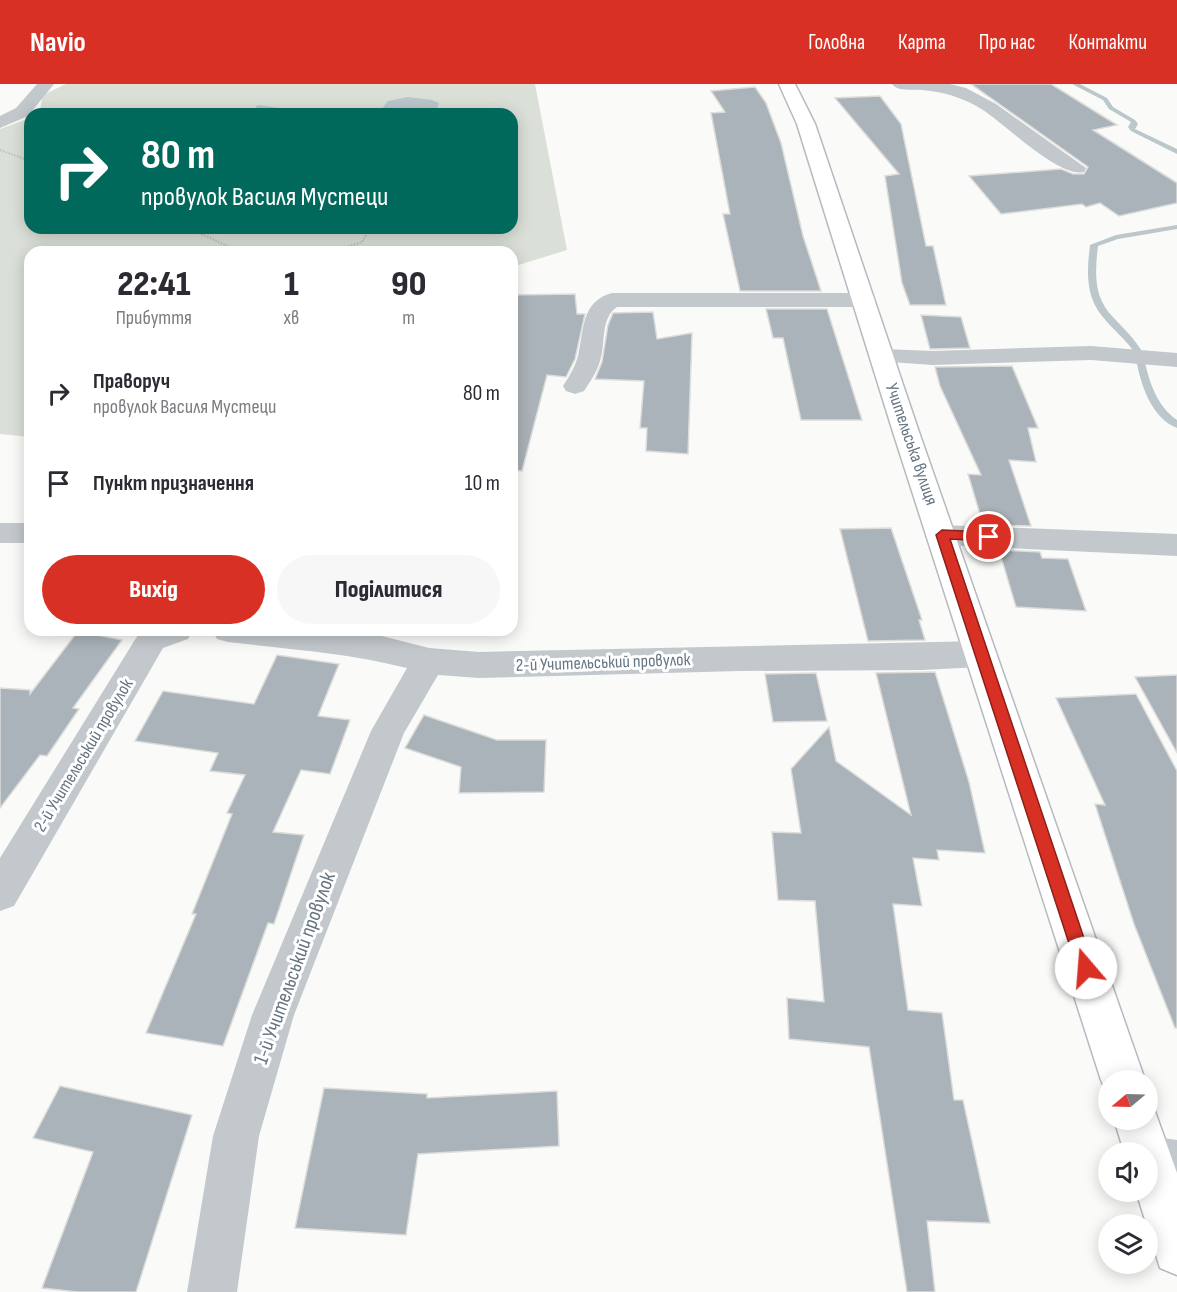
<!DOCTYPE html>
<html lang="uk">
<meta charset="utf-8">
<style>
:root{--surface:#fff;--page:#f7f7f7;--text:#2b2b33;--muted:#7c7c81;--accent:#d93025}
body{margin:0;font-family:"Sofia Sans Condensed",sans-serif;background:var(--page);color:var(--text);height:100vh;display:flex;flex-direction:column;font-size:22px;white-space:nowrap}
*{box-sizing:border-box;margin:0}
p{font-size:20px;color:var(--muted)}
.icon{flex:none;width:33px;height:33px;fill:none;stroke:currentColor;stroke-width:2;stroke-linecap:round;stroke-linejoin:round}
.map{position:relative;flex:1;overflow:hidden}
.side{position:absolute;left:24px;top:162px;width:494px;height:390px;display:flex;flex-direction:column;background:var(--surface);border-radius:18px;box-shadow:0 3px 15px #0003}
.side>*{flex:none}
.guide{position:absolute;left:24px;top:24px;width:494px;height:126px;border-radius:18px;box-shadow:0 3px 15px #0003;background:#00695c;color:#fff;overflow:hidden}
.needle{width:39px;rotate:251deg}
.fabs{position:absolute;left:1098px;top:986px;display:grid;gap:12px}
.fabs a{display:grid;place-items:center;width:60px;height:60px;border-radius:50%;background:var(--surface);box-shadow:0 3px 15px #0003;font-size:30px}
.pin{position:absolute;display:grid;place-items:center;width:51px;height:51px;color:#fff;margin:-26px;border:3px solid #fff;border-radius:50%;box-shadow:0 2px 6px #0007}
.me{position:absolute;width:66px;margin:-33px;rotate:342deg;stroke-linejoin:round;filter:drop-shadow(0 0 4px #0008)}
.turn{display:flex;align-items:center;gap:21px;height:126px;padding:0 18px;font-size:27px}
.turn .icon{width:78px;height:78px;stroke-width:2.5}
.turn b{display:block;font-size:42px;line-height:51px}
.eta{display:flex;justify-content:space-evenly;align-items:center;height:102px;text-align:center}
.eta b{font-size:36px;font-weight:800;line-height:42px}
.primary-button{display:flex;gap:12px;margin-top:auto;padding:12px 18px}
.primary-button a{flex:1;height:69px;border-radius:36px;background:var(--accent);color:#fff;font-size:24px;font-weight:800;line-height:69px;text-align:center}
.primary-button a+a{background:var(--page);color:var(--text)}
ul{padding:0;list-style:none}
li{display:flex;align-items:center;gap:18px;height:90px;padding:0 18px}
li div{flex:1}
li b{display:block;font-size:22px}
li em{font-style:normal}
header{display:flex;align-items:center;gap:36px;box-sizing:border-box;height:84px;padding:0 30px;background:var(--accent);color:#fff}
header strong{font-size:28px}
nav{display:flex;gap:33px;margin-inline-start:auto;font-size:21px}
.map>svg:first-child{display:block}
.green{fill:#dadfd7}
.water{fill:#bbc7cb}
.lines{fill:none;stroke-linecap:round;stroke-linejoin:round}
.stream{fill:#bbc7cb;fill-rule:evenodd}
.building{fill:#aab3b9;stroke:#dcdcda;stroke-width:1.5}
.major-casing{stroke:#b5babe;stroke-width:3}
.path{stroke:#bbbfc2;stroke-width:2;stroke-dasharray:1.5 1.5;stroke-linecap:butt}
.minor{fill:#c3c8cc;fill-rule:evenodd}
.major{fill:#fff;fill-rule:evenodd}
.route{fill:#d93025;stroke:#8d1f18;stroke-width:1.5}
.labels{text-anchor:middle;stroke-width:6;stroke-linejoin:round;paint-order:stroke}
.street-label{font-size:18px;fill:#657683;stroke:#fff}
.near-street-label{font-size:21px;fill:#657683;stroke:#fff}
</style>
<header>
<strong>Navio</strong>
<nav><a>Головна</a><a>Карта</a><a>Про нас</a><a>Контакти</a></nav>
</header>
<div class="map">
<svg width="1177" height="1208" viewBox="0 0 1177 1208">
<rect width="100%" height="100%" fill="#fafaf8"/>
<path class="green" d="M66,0H535L567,166L512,183V168H30V353L0,350V45L30,34V144H512V30H39L43,11Z"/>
<path class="water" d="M408,13L432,16L439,19L435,30H378L388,17Z"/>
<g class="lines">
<path class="stream" d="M1072,0H1080L1107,14L1113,23L1135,36L1138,40L1135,45L1177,65V70L1131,47L1128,43L1131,38L1109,25L1103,16Z
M258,21L309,28L312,30H295L256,24V22Z
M1177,141V145L1118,155L1098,162C1095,188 1093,213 1113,233C1124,245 1135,255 1143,269L1136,271C1127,256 1113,246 1102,232C1085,211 1087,186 1090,161L1116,151Z
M1140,271L1144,274C1149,298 1157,322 1177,336V344C1151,334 1140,299 1136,274Z"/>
</g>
<path class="building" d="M971,0H1051L1117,41L1093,46L1177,99V119L1119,132L1100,119L1086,123L1082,120L1001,130L969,92L1061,85L1073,90H1084L1088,83Z
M755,3L766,19L781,59L803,152L821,207H740L723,130H730L711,29L725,28L711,7Z
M880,12L901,40L926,162H933L946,221H910L902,199L885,92L899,90L835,14Z
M575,210L577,230H585L575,275L566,293L547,291L522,387L512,386V211Z
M766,225H827L862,336H801L783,254H773Z
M653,228L657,255L692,249L688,370L646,367L647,344H640L644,297L595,295L602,278L608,241L613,229Z
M921,231L961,233L970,264L930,265Z
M1012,282L1038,344H1028L1036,378L1009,376L1031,442L991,441L990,437H982L968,390L981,391L940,302L935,283Z
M891,444L922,536H919L925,556L868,557L840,445Z
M999,466L1040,468L1042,474L1068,475L1086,527L1016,523Z
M78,547L122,556L73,624L79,625L47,672L40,671L0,724V604L30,606V610Z
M277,571L339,580L318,632L350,636L330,690L301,686L273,748L304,751L274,840L268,839L223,962L146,949L196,830H192L232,730L227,729L245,691L210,687L218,669L135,657L163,607L254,620Z
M935,588L969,698L985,769L937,766L939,776L913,774L922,822L893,820L908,926L942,929L954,1016H963L990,1139L927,1137L935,1208H907L869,963L789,955L787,914L824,918L815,817L778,816L772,748L801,749L791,685L829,643L836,677L911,731L876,589Z
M816,589L827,637L773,638L765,590Z
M1177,591V669L1135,593Z
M1136,610L1177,687V944H1175L1134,840L1095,720L1105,721L1056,614Z
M424,631L497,656H546L544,708L459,709L461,683L405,664Z
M60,1002L192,1031L136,1208H78L42,1204L93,1068L33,1054Z
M324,1004L427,1010V1014L557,1007L559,1062L418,1070L406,1151L295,1144Z"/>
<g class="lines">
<defs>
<path id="major" d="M779,0H795L815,40L919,348L1145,996H1108V1012L1101,996L893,348L797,40Z
M1148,1017L1152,1019L1177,1089V1191L1160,1184L1136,1107H1148V1068H1124L1114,1035H1148Z"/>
</defs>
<use href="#major" class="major-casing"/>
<path class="path" d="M0,66L30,77
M188,144L241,168
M331,168L362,158L370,144"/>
<path class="minor" d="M37,0H54L28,32L0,44V32L16,24Z
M892,0H950L966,4L996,20L1086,84L1084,88C1059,94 1005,40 983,26C964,14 945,8 922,6C913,5 898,8 892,0Z
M612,209H865L873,211L876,216L873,221L865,223H617C600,234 606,260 600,277C597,288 590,298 584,307L575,310L566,307L563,302C569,293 575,283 578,272C584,247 581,217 612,209Z
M1091,262L1177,269V283L1091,276L933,281L875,277L871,272L875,267L883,265L933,267Z
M0,439H30V459H0Z
M942,441L1177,450V472L942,461L932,458L928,451L932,444Z
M141,546H193L188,555L163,564L14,822L0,827V774Z
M212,546H338L382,552L429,564L479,568L981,557L992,561L997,570L992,579L981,583L922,586L740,587L479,594L438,591L404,649L294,931L259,1052L237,1208H187L213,1052L252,931L371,647L407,584C348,569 288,565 228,558L217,555Z
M1149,1052L1177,1056V1102L1148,1097V1068H1129L1133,1059Z"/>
<use href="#major" class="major"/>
</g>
<path class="route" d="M942,446L989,448L995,453L989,457L950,455L1094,884L1092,890L1086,892L1080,890L1077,884L936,451Z"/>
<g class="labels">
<g class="street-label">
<text transform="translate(912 360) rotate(71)" y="6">Учительська вулиця</text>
<text transform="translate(603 578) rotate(-2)" y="6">2-й Учительський провулок</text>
<text transform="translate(83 671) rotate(-59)" y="6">2-й Учительський провулок</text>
</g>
<g class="near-street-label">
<text transform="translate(294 884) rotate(-70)" y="7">1-й Учительський провулок</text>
</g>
</g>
</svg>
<div class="fabs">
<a><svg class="needle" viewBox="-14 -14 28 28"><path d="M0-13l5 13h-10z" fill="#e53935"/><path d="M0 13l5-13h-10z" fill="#7c7c81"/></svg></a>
<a><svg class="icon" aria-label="sound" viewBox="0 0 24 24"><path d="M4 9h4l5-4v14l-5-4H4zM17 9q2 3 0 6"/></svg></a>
<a><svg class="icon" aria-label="layers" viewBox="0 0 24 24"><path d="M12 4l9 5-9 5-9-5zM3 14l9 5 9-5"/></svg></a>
</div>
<div class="pin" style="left:989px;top:453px;background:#d93025"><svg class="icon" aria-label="arrive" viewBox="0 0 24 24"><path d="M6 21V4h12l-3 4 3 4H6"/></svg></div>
<svg class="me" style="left:1086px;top:884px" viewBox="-20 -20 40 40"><circle r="19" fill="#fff"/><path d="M0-13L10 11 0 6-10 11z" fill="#d93025"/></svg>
<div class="guide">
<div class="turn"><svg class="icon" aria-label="right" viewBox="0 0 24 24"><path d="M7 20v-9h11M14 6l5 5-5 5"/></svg><div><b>80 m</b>провулок Василя Мустеци</div></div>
</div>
<section class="side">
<div class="eta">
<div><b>22:41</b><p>Прибуття</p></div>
<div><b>1</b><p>хв</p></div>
<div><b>90</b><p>m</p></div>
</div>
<ul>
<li><svg class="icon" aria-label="right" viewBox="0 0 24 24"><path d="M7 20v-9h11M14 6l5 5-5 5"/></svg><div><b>Праворуч</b><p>провулок Василя Мустеци</p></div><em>80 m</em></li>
<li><svg class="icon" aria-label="arrive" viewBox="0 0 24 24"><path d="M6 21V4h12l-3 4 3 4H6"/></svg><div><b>Пункт призначення</b></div><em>10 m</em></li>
</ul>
<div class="primary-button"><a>Вихід</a><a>Поділитися</a></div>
</section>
</div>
